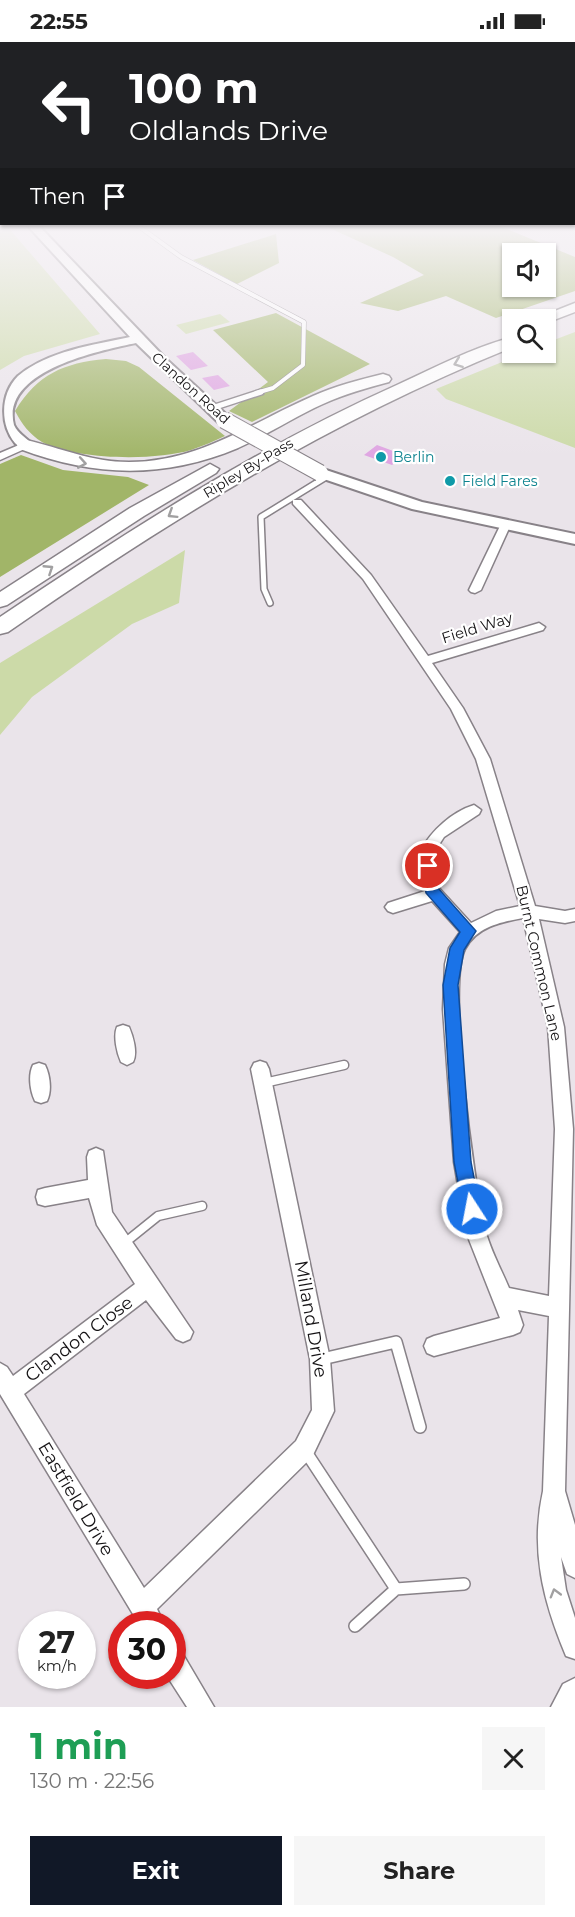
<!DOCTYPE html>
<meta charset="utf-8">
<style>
:root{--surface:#fff;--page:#f6f6f6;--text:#222;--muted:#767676;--accent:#111827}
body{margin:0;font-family:Montserrat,sans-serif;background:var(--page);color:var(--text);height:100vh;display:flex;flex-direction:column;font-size:22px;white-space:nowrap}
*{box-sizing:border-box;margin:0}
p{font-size:20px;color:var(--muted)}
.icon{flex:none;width:33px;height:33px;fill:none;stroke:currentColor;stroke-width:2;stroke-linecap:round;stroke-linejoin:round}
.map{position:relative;height:1665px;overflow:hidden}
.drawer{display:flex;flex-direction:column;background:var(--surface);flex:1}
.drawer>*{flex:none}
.guide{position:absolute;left:0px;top:0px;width:576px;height:183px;box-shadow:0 2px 4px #0004;background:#202124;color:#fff;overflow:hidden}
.buttons{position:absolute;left:502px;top:201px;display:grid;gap:12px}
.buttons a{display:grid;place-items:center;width:54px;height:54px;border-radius:0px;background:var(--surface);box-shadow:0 2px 4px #0004;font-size:30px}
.speed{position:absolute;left:18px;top:1569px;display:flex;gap:12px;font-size:30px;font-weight:700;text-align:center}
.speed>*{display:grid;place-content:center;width:78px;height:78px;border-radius:50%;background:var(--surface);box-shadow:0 2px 4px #0004;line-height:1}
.speed small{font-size:15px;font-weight:400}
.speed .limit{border:9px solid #d22;background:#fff;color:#111}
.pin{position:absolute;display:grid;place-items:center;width:51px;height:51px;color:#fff;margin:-26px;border:3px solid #fff;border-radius:50%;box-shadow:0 2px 6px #0007}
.me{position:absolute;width:66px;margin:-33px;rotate:349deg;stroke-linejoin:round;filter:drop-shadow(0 0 4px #0008)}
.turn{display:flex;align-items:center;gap:21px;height:126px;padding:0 30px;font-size:27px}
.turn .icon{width:78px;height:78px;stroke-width:2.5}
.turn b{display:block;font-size:42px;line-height:51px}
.then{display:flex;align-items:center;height:57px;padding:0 30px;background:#0003;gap:12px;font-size:22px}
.round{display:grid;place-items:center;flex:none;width:63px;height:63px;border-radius:0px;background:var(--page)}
.summary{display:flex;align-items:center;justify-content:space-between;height:102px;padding:0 30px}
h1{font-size:36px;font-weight:700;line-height:45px;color:#1e9e55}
.primary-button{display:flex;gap:12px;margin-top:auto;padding:12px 30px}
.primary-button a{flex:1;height:69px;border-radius:0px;background:var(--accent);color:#fff;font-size:24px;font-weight:700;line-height:69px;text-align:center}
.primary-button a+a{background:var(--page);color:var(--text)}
.status{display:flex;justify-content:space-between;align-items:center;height:42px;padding:0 30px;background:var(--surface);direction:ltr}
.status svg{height:16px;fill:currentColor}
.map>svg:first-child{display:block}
.green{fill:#ccdaa8}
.forest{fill:#a1b568;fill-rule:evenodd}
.building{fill:#dfa5e2}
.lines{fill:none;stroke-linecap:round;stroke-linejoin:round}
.lane-far3-casing{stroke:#888288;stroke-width:5}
.lane-far2-casing{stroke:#888288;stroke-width:8}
.lane-far1-casing{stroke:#888288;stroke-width:11}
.lane-casing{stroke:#888288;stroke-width:14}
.street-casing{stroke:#888288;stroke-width:3}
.secondary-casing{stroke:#888288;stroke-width:3}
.primary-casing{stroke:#888288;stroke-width:4}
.highway-casing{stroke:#888288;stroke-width:3}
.lane-far3{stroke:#fff;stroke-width:4}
.lane-far2{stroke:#fff;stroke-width:5}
.lane-far1{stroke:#fff;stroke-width:8}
.lane{stroke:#fff;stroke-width:11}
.street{fill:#fff;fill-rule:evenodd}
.secondary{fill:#fff;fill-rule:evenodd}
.primary{fill:#fff;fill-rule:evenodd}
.highway{fill:#fff;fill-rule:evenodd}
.primary-bridge-casing{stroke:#888288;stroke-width:18;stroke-linecap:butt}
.primary-bridge{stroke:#fff;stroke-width:16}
.oneway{stroke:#a1a0a1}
.route{fill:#1a73e8;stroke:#114b97;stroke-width:1.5}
.culture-dot{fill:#0f9aa8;stroke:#fff;stroke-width:2}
.labels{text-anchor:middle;stroke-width:4.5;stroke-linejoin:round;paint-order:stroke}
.far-street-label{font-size:14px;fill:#141214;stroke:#fff}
.far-culture-label{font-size:14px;fill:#0d838f;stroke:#fff;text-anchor:start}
.street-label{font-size:15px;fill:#141214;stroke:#fff}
.near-street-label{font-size:18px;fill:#141214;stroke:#fff}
</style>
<div class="status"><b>22:55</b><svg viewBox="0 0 49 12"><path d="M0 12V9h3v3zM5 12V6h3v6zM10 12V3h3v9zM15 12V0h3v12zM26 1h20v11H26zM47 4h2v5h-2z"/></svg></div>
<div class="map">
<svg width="575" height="1665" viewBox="0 0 575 1665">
<rect width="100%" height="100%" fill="#eae4ea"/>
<path class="green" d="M0,183H6L100,292L24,314L0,328Z
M220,272L230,280L186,292L176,283Z
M575,290V406L446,357L436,347L524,311L546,310V301Z
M185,508L179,561L132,582L32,655L0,693V621Z"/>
<path class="forest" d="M323,183H497L575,215V249L496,276L446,254L398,269L360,261L424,233L393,215ZM513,212H546V244H513Z
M276,192L279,221L237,242L193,218Z
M276,271L370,322L252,380L229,369L268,340L213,288Z
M106,317L126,319L139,325L225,394C214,399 203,404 191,408C154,419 76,418 42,400C29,392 22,382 15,369C38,332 63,321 106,317Z
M21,413L63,428L128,435L149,443L0,535V422Z"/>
<path class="building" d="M193,310L208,324L191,328L176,314Z
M218,333L230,344L214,348L202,336Z
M377,403L404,413L392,423L364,413Z"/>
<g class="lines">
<defs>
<path id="lane-far3" d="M137,183L181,215L304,280L303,323L273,346L256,351"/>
<path id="lane-far2" d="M209,367L261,350
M270,561L264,547L261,475L326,435"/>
<path id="lane-far1" d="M264,1041L344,1023
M122,1203L158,1174L202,1164"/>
<path id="lane" d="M322,1317L396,1300L420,1385
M306,1410L396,1547L464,1542
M355,1584L396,1547"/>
<path id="street" d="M26,400L31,403L29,405L0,418V411Z
M293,458H301L371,533L428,614L539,581L545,585L543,588L432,621L463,666L490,717L535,864L565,869L575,867V879L565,881L539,877L564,985L573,1087L565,1449L575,1483V1536L567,1532L561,1515L566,1548L575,1576V1617L566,1614C543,1559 530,1508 543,1449L549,1274L518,1268L523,1283L520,1290L513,1293L434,1314L427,1311L424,1304L427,1297L434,1294L500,1276L466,1190L454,1120L443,967L445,922L449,906L460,890L432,859L393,871L388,869L385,865L388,861L425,849L421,808C432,788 452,770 474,763L481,768L479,772L444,795L435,809L438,845L471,881L496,869L520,864L476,717L451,667L363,537L293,462ZM523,876L548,985L555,1087L549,1254L509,1246C501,1227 490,1207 485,1187C474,1142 447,943 465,907C476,885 501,880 523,876Z
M505,481L510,484L481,548L475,551L471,550L469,548L500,484Z
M123,983L129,985C133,994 138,1011 133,1020L127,1023L121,1020C117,1011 113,994 117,985Z
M260,1019L266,1021L269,1027L330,1317L334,1369L312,1415L157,1567L164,1582H139L0,1352V1321L7,1325L13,1334L135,1242L97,1183L89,1156L45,1164L38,1162L36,1155L38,1148L45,1146L88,1138L87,1115L89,1109L96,1106L103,1109L112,1170L193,1290L190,1297L183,1300L176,1297L146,1258L24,1352L144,1546L296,1399L312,1368L310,1317L251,1027L254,1021Z
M39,1021L45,1023C50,1033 52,1049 47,1059L41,1061L35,1059C30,1049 28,1033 33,1023Z
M172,1606L181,1609L214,1665H187L167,1634H172Z"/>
<path id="secondary" d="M575,1636V1665H551L563,1642Z"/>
<path id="primary" d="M27,183H38L166,317L229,375V381H219L136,301C103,308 0,328 14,383C18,392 27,396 33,403L31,406C24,408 20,406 15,401C0,383 0,352 18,334C48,309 93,303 130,295Z
M320,426L422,460L575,492V502L412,467L315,434L312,431Z"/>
<path id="highway" d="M575,261V270L546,281V278H532Z
M513,295V305C328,380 171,477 8,590L0,592V575C128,489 258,405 399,342C436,325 474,305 513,295Z
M383,332L389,334L391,337L389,340C367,346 344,352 323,362C294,375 267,393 238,406C164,437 94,435 20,407L17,403L26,398C61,406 92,420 129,420C199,420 251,381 313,354C335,344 359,338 383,332Z
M210,422L219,427L216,431L144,474L7,563L0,565V550L130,466Z"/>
</defs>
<use href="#lane-far3" class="lane-far3-casing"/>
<use href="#lane-far2" class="lane-far2-casing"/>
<use href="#lane-far1" class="lane-far1-casing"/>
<use href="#lane" class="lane-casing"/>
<use href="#street" class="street-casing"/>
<use href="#secondary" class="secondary-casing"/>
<use href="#primary" class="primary-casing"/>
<use href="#highway" class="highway-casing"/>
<use href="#lane-far3" class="lane-far3"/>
<use href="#lane-far2" class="lane-far2"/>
<use href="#lane-far1" class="lane-far1"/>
<use href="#lane" class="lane"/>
<use href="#street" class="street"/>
<use href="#secondary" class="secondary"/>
<use href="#primary" class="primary"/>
<use href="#highway" class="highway"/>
<defs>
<path id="primary-bridge" d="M224,378L320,431"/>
</defs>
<use href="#primary-bridge" class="primary-bridge-casing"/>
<use href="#primary-bridge" class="primary-bridge"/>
</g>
<defs><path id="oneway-chevron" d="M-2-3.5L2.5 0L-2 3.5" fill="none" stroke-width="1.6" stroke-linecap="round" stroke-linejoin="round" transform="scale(1.5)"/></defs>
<g class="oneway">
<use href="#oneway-chevron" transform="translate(458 321) rotate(159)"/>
<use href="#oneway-chevron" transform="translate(82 421) rotate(10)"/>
<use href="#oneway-chevron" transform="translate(172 472) rotate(148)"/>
<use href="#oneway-chevron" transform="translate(49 527) rotate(-33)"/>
<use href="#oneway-chevron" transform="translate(555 1551) rotate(-106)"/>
</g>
<linearGradient id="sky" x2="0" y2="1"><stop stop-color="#69a9dc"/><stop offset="0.44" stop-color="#f6f3f6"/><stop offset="1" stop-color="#f6f3f6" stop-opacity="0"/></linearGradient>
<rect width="575" height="416" fill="url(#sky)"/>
<path class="route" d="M428,819L435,824L438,846L476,889L464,908L458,943L471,1120L480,1167L478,1173L472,1175L466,1173L463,1167L454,1120L443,943L450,906L460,890L426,851L421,824Z"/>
<g class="culture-dot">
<circle cx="381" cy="415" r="6"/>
<circle cx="450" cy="439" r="6"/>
</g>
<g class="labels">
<g class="far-street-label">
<text transform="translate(191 346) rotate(42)" y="5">Clandon Road</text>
<text transform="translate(248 426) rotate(-31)" y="5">Ripley By-Pass</text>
</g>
<g class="far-culture-label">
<text x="393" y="420">Berlin</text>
<text x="462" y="444">Field Fares</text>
</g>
<g class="street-label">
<text transform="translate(477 586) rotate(-17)" y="5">Field Way</text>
<text transform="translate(539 921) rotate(77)" y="5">Burnt Common Lane</text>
</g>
<g class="near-street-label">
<text transform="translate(311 1277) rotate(80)" y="6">Milland Drive</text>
<text transform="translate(79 1297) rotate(-37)" y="6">Clandon Close</text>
<text transform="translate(76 1457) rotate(59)" y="6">Eastfield Drive</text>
</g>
</g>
</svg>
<div class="buttons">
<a><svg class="icon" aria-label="sound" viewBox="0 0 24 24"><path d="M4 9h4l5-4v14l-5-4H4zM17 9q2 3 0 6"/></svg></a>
<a><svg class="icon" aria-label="search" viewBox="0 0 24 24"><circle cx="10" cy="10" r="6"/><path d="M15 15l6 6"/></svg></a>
</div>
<div class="speed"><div>27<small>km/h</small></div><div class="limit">30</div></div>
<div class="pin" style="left:428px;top:824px;background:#d93025"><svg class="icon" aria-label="arrive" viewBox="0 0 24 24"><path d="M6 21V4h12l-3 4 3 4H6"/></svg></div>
<svg class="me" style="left:472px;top:1167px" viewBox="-20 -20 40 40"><circle r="17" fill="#1a73e8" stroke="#fff" stroke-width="3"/><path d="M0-11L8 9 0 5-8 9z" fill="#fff"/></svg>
<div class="guide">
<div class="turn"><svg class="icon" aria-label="left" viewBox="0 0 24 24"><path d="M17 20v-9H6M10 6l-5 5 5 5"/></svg><div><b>100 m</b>Oldlands Drive</div></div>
<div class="then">Then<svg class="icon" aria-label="arrive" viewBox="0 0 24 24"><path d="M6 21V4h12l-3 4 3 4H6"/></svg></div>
</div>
</div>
<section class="drawer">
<div class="summary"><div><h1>1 min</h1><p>130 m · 22:56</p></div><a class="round"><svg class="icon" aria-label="close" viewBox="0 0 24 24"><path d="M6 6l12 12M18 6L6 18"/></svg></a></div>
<div class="primary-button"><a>Exit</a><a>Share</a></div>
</section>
